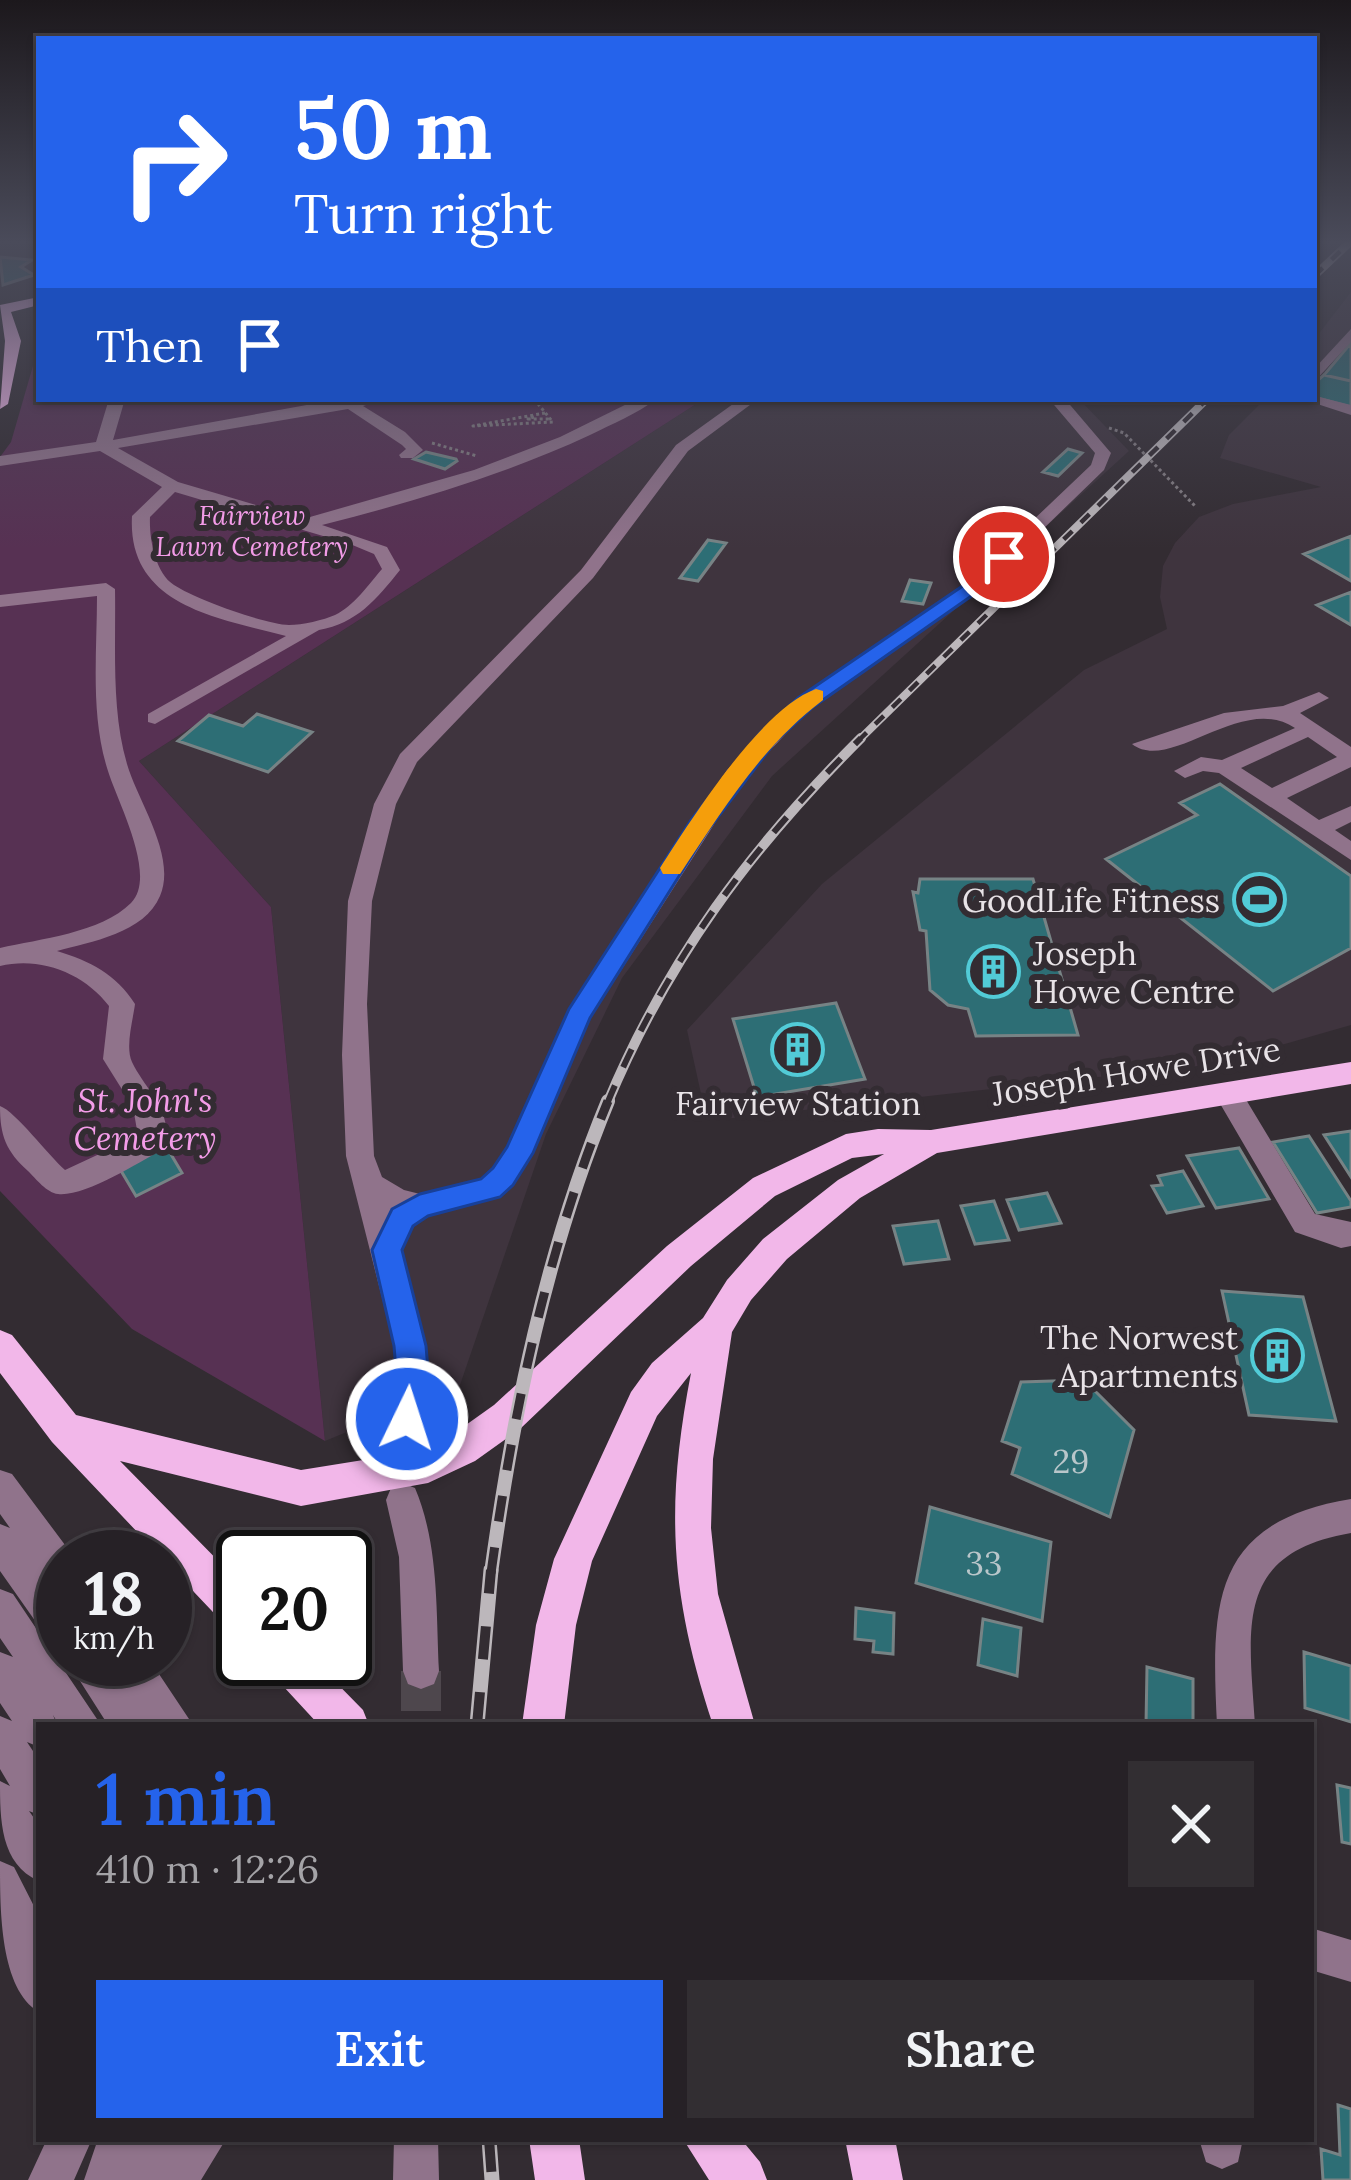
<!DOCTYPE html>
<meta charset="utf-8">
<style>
:root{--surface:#262126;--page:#322e32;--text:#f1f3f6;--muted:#a4a3a7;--line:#423e43;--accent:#2563eb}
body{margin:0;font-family:Lora,serif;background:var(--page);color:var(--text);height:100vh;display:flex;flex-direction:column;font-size:45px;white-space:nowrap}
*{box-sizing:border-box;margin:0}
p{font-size:39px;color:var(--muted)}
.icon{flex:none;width:66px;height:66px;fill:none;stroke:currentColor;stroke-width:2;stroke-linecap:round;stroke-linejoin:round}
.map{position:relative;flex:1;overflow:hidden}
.panel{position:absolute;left:36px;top:1722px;width:1278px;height:420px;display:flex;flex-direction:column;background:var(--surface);border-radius:0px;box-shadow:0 3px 9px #0004,0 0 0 3px var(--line)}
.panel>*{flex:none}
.hud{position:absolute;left:36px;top:36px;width:1281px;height:366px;border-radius:0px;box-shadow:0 3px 9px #0004,0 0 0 3px var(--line);background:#2563eb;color:#fff;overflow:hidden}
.speed{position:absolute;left:36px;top:1530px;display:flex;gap:24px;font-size:60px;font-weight:700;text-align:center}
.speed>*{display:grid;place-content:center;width:156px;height:156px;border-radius:50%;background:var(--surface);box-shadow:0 3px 9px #0004,0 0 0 3px var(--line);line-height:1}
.speed small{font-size:30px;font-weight:400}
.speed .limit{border:6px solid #111;border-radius:18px;background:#fff;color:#111}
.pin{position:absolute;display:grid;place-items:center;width:102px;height:102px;color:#fff;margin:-51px;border:6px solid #fff;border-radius:50%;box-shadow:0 3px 12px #0007}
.me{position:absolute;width:132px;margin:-66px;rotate:4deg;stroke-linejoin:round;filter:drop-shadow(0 0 9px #0008)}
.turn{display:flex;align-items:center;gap:42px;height:252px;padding:0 60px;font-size:54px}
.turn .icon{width:156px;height:156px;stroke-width:2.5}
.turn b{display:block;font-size:84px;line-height:102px}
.then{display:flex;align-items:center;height:114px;padding:0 60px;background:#0003;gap:24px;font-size:45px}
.round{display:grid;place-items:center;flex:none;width:126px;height:126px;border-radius:0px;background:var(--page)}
.headline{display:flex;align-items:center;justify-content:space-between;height:204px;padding:0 60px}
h1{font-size:72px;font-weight:600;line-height:90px;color:var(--accent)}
.primary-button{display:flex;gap:24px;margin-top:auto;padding:24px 60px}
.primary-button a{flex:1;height:138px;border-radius:0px;background:var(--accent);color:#fff;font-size:48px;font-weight:600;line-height:138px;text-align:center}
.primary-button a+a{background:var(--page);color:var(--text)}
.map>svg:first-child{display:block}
.built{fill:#3f343e}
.green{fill:#573153}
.building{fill:#2d6e75;stroke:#778385;stroke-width:3}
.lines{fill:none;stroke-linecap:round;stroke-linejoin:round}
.minor-tunnel{stroke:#4e474d;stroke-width:40;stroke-dasharray:40 20;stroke-linecap:butt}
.path{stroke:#847e83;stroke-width:3;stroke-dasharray:3 3;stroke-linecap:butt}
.minor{fill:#90738b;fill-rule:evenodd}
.major{fill:#f2b7e9;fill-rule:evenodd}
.rail-far3-casing{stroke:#bcb7bb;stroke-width:8}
.rail-far2-casing{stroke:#bcb7bb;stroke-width:10}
.rail-far1-casing{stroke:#bcb7bb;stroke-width:14}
.rail-casing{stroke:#bcb7bb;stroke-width:15}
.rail-far3{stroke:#332c32;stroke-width:4.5;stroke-dasharray:12;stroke-linecap:butt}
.rail-far2{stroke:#332c32;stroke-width:6;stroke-dasharray:20;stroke-linecap:butt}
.rail-far1{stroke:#332c32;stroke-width:9;stroke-dasharray:26;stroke-linecap:butt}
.rail{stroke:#332c32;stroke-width:10;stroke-dasharray:33;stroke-linecap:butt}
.route{fill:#2563eb;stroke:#184099;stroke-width:3}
.slow{fill:#f59e0b}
.labels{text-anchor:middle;stroke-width:12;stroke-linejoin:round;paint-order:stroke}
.far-park-label{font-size:27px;font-style:italic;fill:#f39ce8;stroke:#332c32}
.poi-label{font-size:33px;fill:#e8e3e7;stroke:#332c32;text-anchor:end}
.street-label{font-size:33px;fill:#e8e3e7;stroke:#332c32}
.park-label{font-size:33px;font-style:italic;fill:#f39ce8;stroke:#332c32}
.near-number-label{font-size:33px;fill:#b9c6ca}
</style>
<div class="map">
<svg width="1351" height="2180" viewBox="0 0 1351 2180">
<rect width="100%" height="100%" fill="#332c32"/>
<path class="built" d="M1351,292V1025L1215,1064L707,1121L687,1030L822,884L1084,670L1167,629L1160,597L1163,566L1175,543L1199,517L1233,504L1321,487L1220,458L1229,435L1265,399H1314V340Z
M704,399H1079L1129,451L772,776L622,978L546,1134L460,1385L325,1441L271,907L139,761Z"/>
<path class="green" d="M39,345V399H704L139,761L271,907L325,1441L132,1329L0,1191V457L11,442Z"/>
<path class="building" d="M0,257L32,260L21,267L34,275L3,285Z
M1351,343V381L1324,375Z
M1324,375L1351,381V407L1314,397V384Z
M1068,449L1082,453L1058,476L1043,472Z
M426,452L456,459L457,461L445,469L414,459Z
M1351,536V581L1304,554Z
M708,540L726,543L698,581L680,578Z
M910,580L931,583L923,604L902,601Z
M1351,592V625L1317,605Z
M257,714L312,732L268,772L178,741L209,715L243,726Z
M1220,784L1351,876V948L1273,991L1106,859L1197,815L1180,803Z
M920,879H1033L1078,1035L976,1036L968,1009L948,1005L930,990L926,931L920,930L913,892L918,893Z
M836,1003L865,1079L757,1097L733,1019Z
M1351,1131V1177L1324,1135Z
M1309,1136L1351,1201V1207L1317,1213L1273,1142Z
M166,1146L182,1173L136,1196L120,1169Z
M1239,1148L1269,1199L1216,1208L1187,1156Z
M1183,1171L1203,1206L1167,1213L1152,1186L1162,1185L1158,1176Z
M1047,1193L1061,1223L1019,1230L1007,1200Z
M994,1201L1009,1240L975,1244L961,1206Z
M938,1221L949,1259L904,1264L893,1226Z
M1222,1291L1303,1297L1336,1421L1249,1415Z
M1084,1380L1134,1430L1110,1517L1012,1474L1020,1448L1002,1441L1021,1382Z
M930,1507L1051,1542L1042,1621L916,1583Z
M856,1608L894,1613L893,1654L873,1652L874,1641L855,1639Z
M983,1619L1021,1628L1017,1676L978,1665Z
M1304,1652L1351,1666V1722L1305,1708Z
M1147,1667L1193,1679V1725H1146Z
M1337,1785L1351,1788V1844L1342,1842Z
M1338,2105L1351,2109V2180H1323L1321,2149L1340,2155Z"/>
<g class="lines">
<path class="minor-tunnel" d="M421,1671V1725"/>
<path class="path" d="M534,399L552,421
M545,413L473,426L553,422
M534,417L528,419H550
M1109,428L1124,433L1195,506
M432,443L477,456"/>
<path class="minor" d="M1351,329V342L1314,382V369Z
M1315,396L1351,405V415L1302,399Z
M109,399H125L113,440L340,399H385L363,406L405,432L423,450L413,458H401L399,455L406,449L402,445L348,409L118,448L178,482L303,519L474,470L560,437L637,399H656C637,414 612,424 590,435C504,475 413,502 322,525L387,547L400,570C376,600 357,623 319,630L155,724L148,722V714L286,636C218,618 127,606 132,516L162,487L100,451L0,466V456L96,442ZM175,492L350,544L374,554L382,569C368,585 354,606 335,615C324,620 302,625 289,625C264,624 195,599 174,585C155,573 149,538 150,517Z
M740,399H758L688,451L593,578L417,762L396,804L372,901L367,1004L374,1156L382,1177L404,1190L420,1194L480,1179L493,1168L508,1147L569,1009L727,770L798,698L967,583L1091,465L1095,453L1049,399H1065L1111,453L1104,470L979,591L812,706L743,779L590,1019L533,1153L513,1184L499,1197L420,1218L391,1211L426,1345L429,1381L420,1454L415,1465L403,1470L391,1465L386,1454L397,1381L394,1345L346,1156L342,1055L348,901L374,804L400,754L581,570L676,445Z
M106,583L115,589C116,646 111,709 127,764C138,802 177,856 160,896C145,933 90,942 57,951C90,961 116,974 135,1004C133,1020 125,1047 132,1062C145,1090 178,1115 162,1150C137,1163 85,1197 58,1194C47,1193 36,1179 28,1171C6,1151 0,1136 0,1106C15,1111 49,1156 65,1170L138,1136L133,1107L103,1059L109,1006C84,973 40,956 0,966V948C39,939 101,933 131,903C158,876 117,801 108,771C90,716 97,653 97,596L0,607V595Z
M1319,692L1329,698L1300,713L1351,747V767L1287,798L1319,820L1351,806V822L1335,830L1351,841V860L1219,773L1203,771L1185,778L1174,771L1201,757L1222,760L1295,728C1242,692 1170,774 1132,744L1224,713L1283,706ZM1308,737L1337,757L1272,788L1241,768Z
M1229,1084L1239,1088L1315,1214L1351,1222V1246L1341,1248L1295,1232L1215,1095L1219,1088Z
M0,1470L12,1474L74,1557H63V1590L54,1586L63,1599V1647L50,1642L0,1571V1524L10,1528L0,1514Z
M403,1483L415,1488C439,1545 436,1610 439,1671L434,1684L421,1689L408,1684L403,1671L399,1557L386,1500L391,1488Z
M1351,1499V1533C1233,1553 1249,1628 1255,1725H1217C1211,1603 1211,1522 1351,1499Z
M0,1589L13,1594L101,1725H59L53,1715L57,1725H39V1747L27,1742L39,1760V1815L29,1811L39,1825V1881C0,1864 0,1819 0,1781L10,1786L0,1769V1716L12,1721L0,1703V1652L13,1657L0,1638Z
M66,1659H106L109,1663L108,1659H149L193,1725L148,1721L150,1725H108Z
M0,1861L14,1867L39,1916V2012C0,1989 0,1911 0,1861Z
M1311,1928L1351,1940V1982L1311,1970Z
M47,2139H92L74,2180H28Z
M98,2139H226L201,2180H84Z
M394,2139H438L439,2180H393Z
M1199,2139H1243L1238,2162L1222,2169L1206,2162Z"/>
<path class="major" d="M39,297V305L11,312L21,341L8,404L0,409L5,341L0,305Z
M1351,1062V1084L937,1153L860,1198L787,1259L751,1300L732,1332L713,1459L711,1528L718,1594L755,1725H713C670,1595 665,1507 691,1373L657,1416L592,1561L576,1625L564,1725H522L536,1625L554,1559L631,1392L652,1363L703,1318L727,1280L763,1239L838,1180L884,1154L852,1158L775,1196L691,1266L520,1429L475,1461L428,1483L301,1506L120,1461L243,1586V1635L229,1629L52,1442L0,1373V1330L12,1335L76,1415L301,1470L413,1452L449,1437L494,1405L667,1246L753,1178L846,1134L878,1129L931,1130Z
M265,1659H313L363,1710L369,1725H319L271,1673Z
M529,2139H579L585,2180H535Z
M683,2139H741L760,2162L767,2180H709Z
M845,2139H895L903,2180H853Z"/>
<defs>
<path id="rail-far3" d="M1314,276L1348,244
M858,741L1207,399"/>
<path id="rail-far2" d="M607,1104C668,958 750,849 861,738"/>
<path id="rail-far1" d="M491,1573C513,1413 546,1251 608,1101"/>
<path id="rail" d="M477,1725L491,1570
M489,2139L492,2180"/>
</defs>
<use href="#rail-far3" class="rail-far3-casing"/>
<use href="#rail-far2" class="rail-far2-casing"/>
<use href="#rail-far1" class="rail-far1-casing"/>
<use href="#rail" class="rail-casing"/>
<use href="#rail-far3" class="rail-far3"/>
<use href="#rail-far2" class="rail-far2"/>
<use href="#rail-far1" class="rail-far1"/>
<use href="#rail" class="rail"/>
</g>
<linearGradient id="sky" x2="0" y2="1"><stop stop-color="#1c181c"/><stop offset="0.44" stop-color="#4a4b5a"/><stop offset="1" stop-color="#4a4b5a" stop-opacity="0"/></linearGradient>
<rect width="1351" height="549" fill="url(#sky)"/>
<path class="route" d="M998,553L1013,557L980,590L813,707L775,742L708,830L590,1018L533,1153L513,1185L500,1197L428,1216L413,1226L402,1250L426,1346L429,1381L419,1430L407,1434L396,1430L391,1419L397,1381L394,1346L372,1250L392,1209L420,1194L481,1179L493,1168L507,1147L569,1009L691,820L760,733L798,698L967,583Z"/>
<path class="slow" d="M816,689L823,691V700C761,747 722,811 680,874H663L660,868C691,820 761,708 816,689Z"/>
<defs>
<symbol id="stadium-ring" viewBox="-11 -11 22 22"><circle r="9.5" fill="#332c32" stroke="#52cbd7" stroke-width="1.5"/><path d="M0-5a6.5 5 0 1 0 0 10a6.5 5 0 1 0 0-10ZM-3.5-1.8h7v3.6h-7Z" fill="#52cbd7"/></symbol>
<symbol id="building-ring" viewBox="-11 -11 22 22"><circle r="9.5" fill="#332c32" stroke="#52cbd7" stroke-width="1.5"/><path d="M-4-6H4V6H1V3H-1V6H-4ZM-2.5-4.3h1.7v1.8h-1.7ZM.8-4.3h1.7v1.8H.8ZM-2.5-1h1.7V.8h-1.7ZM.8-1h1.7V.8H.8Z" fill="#52cbd7"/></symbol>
</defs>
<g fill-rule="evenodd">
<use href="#stadium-ring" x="1230" y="870" width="59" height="59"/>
<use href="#building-ring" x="964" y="942" width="59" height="59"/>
<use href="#building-ring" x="768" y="1020" width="59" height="59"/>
<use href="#building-ring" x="1248" y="1326" width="59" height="59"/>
</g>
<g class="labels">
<g class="far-park-label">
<text x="252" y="525">Fairview<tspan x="252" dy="31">Lawn Cemetery</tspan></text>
</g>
<g class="poi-label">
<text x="1220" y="912">GoodLife Fitness</text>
<text x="1033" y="965" text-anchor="start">Joseph<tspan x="1033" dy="38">Howe Centre</tspan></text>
<text x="798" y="1115" text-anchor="middle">Fairview Station</text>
<text x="1238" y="1349">The Norwest<tspan x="1238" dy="38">Apartments</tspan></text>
</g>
<g class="street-label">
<text transform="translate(1136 1071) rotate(-9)" y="12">Joseph Howe Drive</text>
</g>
<g class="park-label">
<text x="145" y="1112">St. John's<tspan x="145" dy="38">Cemetery</tspan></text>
</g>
<g class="near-number-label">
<text x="1071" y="1473">29</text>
<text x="984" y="1575">33</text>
</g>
</g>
</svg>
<div class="speed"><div>18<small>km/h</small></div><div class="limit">20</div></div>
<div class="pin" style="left:1004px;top:557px;background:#d93025"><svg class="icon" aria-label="arrive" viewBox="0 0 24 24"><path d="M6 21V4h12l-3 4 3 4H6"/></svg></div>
<svg class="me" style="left:407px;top:1419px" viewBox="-20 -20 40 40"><circle r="17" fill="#2563eb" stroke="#fff" stroke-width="3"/><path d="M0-11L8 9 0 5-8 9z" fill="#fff"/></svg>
<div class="hud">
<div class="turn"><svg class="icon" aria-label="right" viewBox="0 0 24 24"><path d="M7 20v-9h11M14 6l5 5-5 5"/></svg><div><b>50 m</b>Turn right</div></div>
<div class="then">Then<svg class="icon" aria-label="arrive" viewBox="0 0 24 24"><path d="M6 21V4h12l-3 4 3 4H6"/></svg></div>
</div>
<section class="panel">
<div class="headline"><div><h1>1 min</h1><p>410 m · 12:26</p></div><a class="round"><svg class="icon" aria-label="close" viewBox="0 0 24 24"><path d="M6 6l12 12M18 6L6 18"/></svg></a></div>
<div class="primary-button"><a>Exit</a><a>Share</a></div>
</section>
</div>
